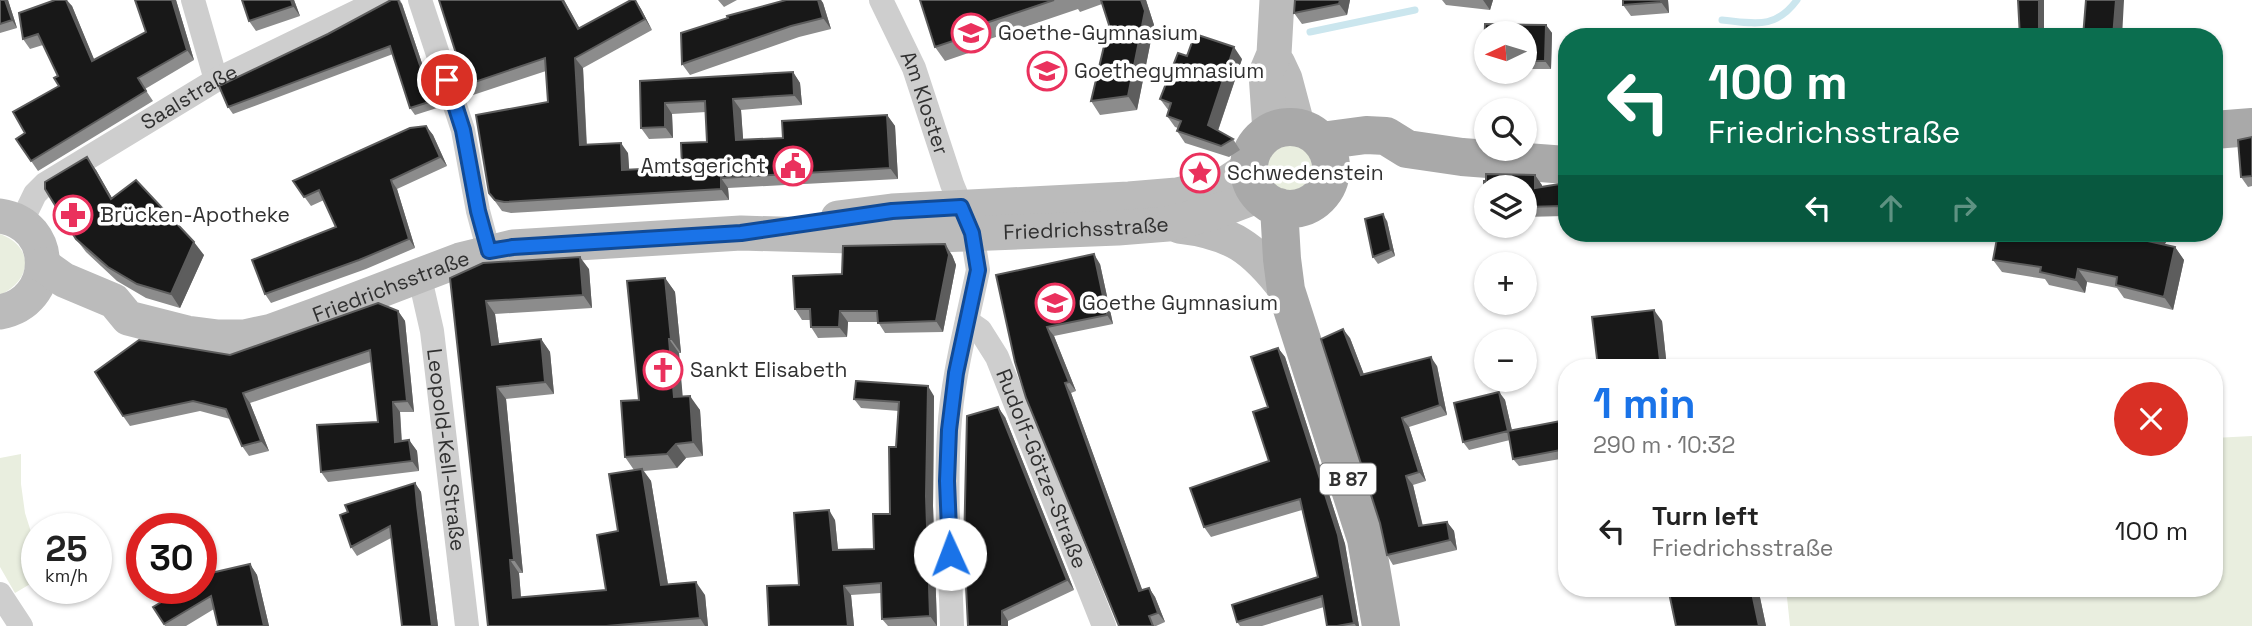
<!DOCTYPE html>
<meta charset="utf-8">
<style>
:root{--surface:#fff;--page:#f2f2f2;--text:#222;--muted:#767676;--accent:#1a73e8}
body{margin:0;font-family:"Space Grotesk",sans-serif;background:var(--page);color:var(--text);height:100vh;display:flex;flex-direction:column;font-size:26px;white-space:nowrap}
*{box-sizing:border-box;margin:0}
p{font-size:23px;color:var(--muted)}
.icon{flex:none;width:38px;height:38px;fill:none;stroke:currentColor;stroke-width:2;stroke-linecap:round;stroke-linejoin:round}
.map{position:relative;flex:1;overflow:hidden}
.drawer{position:absolute;left:1558px;top:359px;width:665px;height:238px;display:flex;flex-direction:column;background:var(--surface);border-radius:28px;box-shadow:0 2px 5px #0004}
.drawer>*{flex:none}
.hud{position:absolute;left:1558px;top:28px;width:665px;height:214px;border-radius:28px;box-shadow:0 2px 5px #0004;background:#0b6e4f;color:#fff;overflow:hidden}
.needle{width:46px;rotate:266deg}
.tools{position:absolute;left:1474px;top:21px;display:grid;gap:14px}
.tools a{display:grid;place-items:center;width:63px;height:63px;border-radius:50%;background:var(--surface);box-shadow:0 2px 5px #0004;font-size:35px}
.speed{position:absolute;left:21px;top:513px;display:flex;gap:14px;font-size:35px;font-weight:700;text-align:center}
.speed>*{display:grid;place-content:center;width:91px;height:91px;border-radius:50%;background:var(--surface);box-shadow:0 2px 5px #0004;line-height:1}
.speed small{font-size:18px;font-weight:400}
.speed .limit{border:10px solid #d22;background:#fff;color:#111}
.pin{position:absolute;display:grid;place-items:center;width:60px;height:60px;color:#fff;margin:-30px;border:4px solid #fff;border-radius:50%;box-shadow:0 2px 7px #0007}
.me{position:absolute;width:77px;margin:-38px;rotate:358deg;stroke-linejoin:round;filter:drop-shadow(0 0 5px #0008)}
.turn{display:flex;align-items:center;gap:24px;height:147px;padding:0 35px;font-size:32px}
.turn .icon{width:91px;height:91px;stroke-width:2.5}
.turn b{display:block;font-size:49px;line-height:60px}
.lanes{display:flex;align-items:center;height:66px;padding:0 35px;background:#0003;justify-content:center;gap:35px;direction:ltr}
.lanes .off{opacity:.35}
.round{display:grid;place-items:center;flex:none;width:74px;height:74px;border-radius:37px;background:var(--page)}
.head{display:flex;align-items:center;justify-content:space-between;height:119px;padding:0 35px}
h1{font-size:42px;font-weight:700;line-height:52px;color:var(--accent)}
ul{padding:0;list-style:none}
li{display:flex;align-items:center;gap:21px;height:105px;padding:0 35px}
li div{flex:1}
li b{display:block;font-size:26px}
li em{font-style:normal}
.map>svg:first-child{display:block}
.green{fill:#e9eedf}
.lines{fill:none;stroke-linecap:round;stroke-linejoin:round}
.stream{stroke:#cbe6ee;stroke-width:7}
.minor{stroke:#cecece;stroke-width:24}
.secondary{stroke:#bbb;stroke-width:35}
.primary{stroke:#a9a9a9;stroke-width:38}
.wall{fill:#8c8c8c}
.shaded-wall{fill:#5d5d5d}
.building{fill:#181818;stroke:#5d5d5d;stroke-width:2}
.route-casing{stroke:#114b97;stroke-width:18}
.route{stroke:#1a73e8;stroke-width:12}
.labels{text-anchor:middle;stroke-width:7;stroke-linejoin:round;paint-order:stroke}
.shield{fill:#fff;stroke:#6f6f6f;stroke-width:2}
.shield-label{font-size:19px;font-weight:bold;fill:#313131}
.poi-label{font-size:21px;fill:#313131;stroke:#fff;text-anchor:start}
.street-label{font-size:21px;fill:#313131;stroke:#fff}
</style>
<div class="map">
<svg width="2252" height="626" viewBox="0 0 2252 626">
<rect width="100%" height="100%" fill="#fff"/>
<path class="green" d="M1264 167a24 24 0 1 1 48 0a24 24 0 1 1-48 0Z
M0,234C35,247 32,280 0,295Z
M2252,436V626H1790L1786,588H2214V438Z
M21,454V484L25,513L37,551V580L15,593L0,567V458Z"/>
<g class="lines">
<path class="stream" d="M1722,20C1754,23 1775,30 1797,0
M1310,32L1415,10"/>
<g class="minor">
<path d="M193,0L216,80"/>
<path d="M420,0L463,130L478,211L489,252"/>
<path id="s1" d="M881,0L914,68L952,184L972,233L978,270C967,323 952,378 949,433C945,497 950,562 952,626"/>
<path id="s2" d="M21,223L35,194L45,184L216,80L381,0"/>
<path id="s3" d="M419,274L432,331L467,626"/>
<path id="s4" d="M967,321L980,330L997,357L1104,626"/>
<path d="M0,594L21,626"/>
</g>
<g class="secondary">
<path d="M1278,64L1285,79L1298,128"/>
<path d="M1270,132L1266,73L1274,54L1277,0"/>
<path d="M0,216C57,224 56,302 0,312"/>
<path d="M838,218L892,211L1129,199L1177,195L1225,184L1249,168"/>
<path d="M1179,226C1232,232 1254,248 1286,290"/>
<path id="s5" d="M43,265L64,280L114,301L128,318L187,333L218,337H244L272,331L316,315L460,260L513,247L741,233L886,237L1118,228L1168,224L1218,211L1260,195"/>
</g>
<path class="primary" d="M1249 168a41 41 0 1 1 82 0a41 41 0 1 1-82 0Z
M2214,130L2252,127
M1321,141L1366,135L1386,136L1407,149L1462,157L1566,165
M1279,207L1282,259L1286,290L1366,539L1381,626"/>
</g>
<path class="wall" d="M0,0H8L17,28L0,33Z
M55,0H67L72,6L94,60L146,32L135,0H176L194,60L145,89L153,101L38,171L16,139L25,133L59,86L58,76L43,45L30,49L23,39Z
M294,0L300,16L256,31L249,21Z
M391,0H400L402,4L437,108L415,115L410,108L393,54L233,114L228,107L328,34Z
M564,0L580,29L635,0L641,9L652,30L583,68L587,145L628,153L629,170L682,167L707,142L706,112L672,114L673,138L649,139L641,128L640,81L793,72L800,83L802,105L741,110L743,140L783,138L887,115L895,126L898,179L728,188L729,200L511,213L502,211L489,193L548,102L546,71L473,95L466,85Z
M718,0H737L724,7Z
M786,0H821L823,3L831,29L799,37L690,75L682,64Z
M920,0H1146L1154,25L1137,110L1100,115L1091,101L1109,25L1102,4L1080,12L1078,9L984,41L986,47L945,61L935,47Z
M1350,0L1347,15L1302,24L1294,13Z
M1442,0H1493L1490,10L1446,5Z
M1668,0L1669,13L1631,16L1623,5Z
M1485,24L1546,25L1552,33L1551,69H1524V33H1486V62L1484,60Z
M1187,56L1242,59L1218,131L1233,139L1240,150L1229,157L1185,143L1177,131L1178,128L1175,127L1167,116L1169,111L1160,99Z
M426,126L433,135L447,166L397,189L415,248L366,269L271,303L265,294L336,227L324,200L311,206L293,181Z
M2252,137V186L2248,187L2241,177Z
M96,170L112,198L204,255L180,308L146,298L117,281L86,252L76,239Z
M1486,174L1535,175L1542,187L1566,183V226L1565,216L1524,217V187H1486V209L1484,207V181H1486Z
M1387,221L1395,256L1378,264L1373,257Z
M1570,233H1607L1573,238Z
M1833,233H1905L1838,240Z
M2173,233L2164,245L2175,247L2184,260L2173,310L2124,298L2117,288L2087,282L2085,293L2049,285L2045,279L2002,272L1993,260Z
M952,255L956,265L943,332L885,333L878,322H848L847,337L818,338L811,327V320H802L795,309L842,274Z
M1100,264L1113,324L1054,336L1076,391L1071,393L1142,590L1149,588L1155,597L1165,622L1156,626H1119L1015,362Z
M589,269L592,308L495,314L499,344L541,339L550,352L554,394L506,399L523,573H519L521,597L606,590L618,531L634,470L625,457L639,400L665,278L675,292L681,353H679L682,396L700,410L703,456L686,458L677,468L644,471L651,481L668,584L705,595L708,626H488L450,278Z
M398,311L405,321L414,412H400L402,441L409,440L417,451L419,471L328,482L321,472L378,422L371,362L250,403L269,451L249,456L242,446L230,419L200,411L130,426L123,416L230,355Z
M1592,317L1662,321L1667,368H1598Z
M1350,338L1364,375L1437,366L1447,415L1409,427L1426,481L1413,485L1423,526L1447,522L1454,531L1457,550L1393,565L1387,555Z
M1278,348L1285,357L1345,544L1359,626H1327L1324,607L1262,626H1240L1237,622L1318,577L1302,510L1211,537L1204,527L1269,461L1268,407Z
M1499,392L1505,400L1512,431L1566,420V458L1519,466L1513,459L1510,440L1469,450L1463,442Z
M934,396L933,506L937,626H888L882,619L881,593L851,595L854,626H769L799,585L835,520L838,550L874,549L890,514L899,411L861,408L854,399Z
M1005,417L1074,590L1008,621V626H968Z
M415,483L421,492L438,626L391,538L357,556L351,547Z
M250,564L257,575L269,626H218L214,609L186,626H165L153,607Z
M1650,588H1758L1766,626L1669,593L1656,596Z"/>
<path class="shaded-wall" d="M5,0H8L17,28L12,20Z
M66,0L72,6L99,71L92,61Z
M172,0H176L194,60L187,50Z
M291,0H294L300,16L293,6Z
M398,0L402,4L437,108L432,101Z
M562,0H564L586,40L578,29Z
M635,0L641,9L652,30L645,19Z
M818,0H821L823,3L831,29L823,18Z
M1141,0H1146L1154,25L1137,110L1128,96Z
M1340,0H1350L1347,15L1339,4Z
M1483,0H1493L1490,10Z
M1661,0H1668L1669,13L1661,2Z
M2039,0H2044V37H2039Z
M2116,0H2124L2122,37H2113Z
M1546,25L1552,33L1551,69L1545,61Z
M974,27L984,41L986,47L977,33Z
M1234,47L1242,59L1216,136L1208,125Z
M575,58L583,68L587,156L580,145Z
M793,72L800,83L802,105L794,95Z
M733,99L741,110L744,151L736,140Z
M665,103L672,114L673,138L665,127Z
M887,115L895,126L898,179L890,168Z
M426,126L433,135L447,166L440,157Z
M621,143L628,153L630,181L622,170Z
M87,157L96,170L120,212L111,199Z
M1535,175L1542,185V198L1535,188Z
M721,178L728,188L729,200L721,189Z
M391,180L397,189L415,248L409,239Z
M1383,214L1387,221L1395,256L1391,250Z
M2154,233H2173L2157,254L2148,241Z
M194,242L204,255L180,308L171,294Z
M945,244L952,255L956,265L943,332L936,321Z
M2175,247L2184,260L2173,310L2164,297Z
M1094,254L1100,264L1113,324L1107,315Z
M580,257L589,269L592,308L583,295Z
M2078,269L2087,282L2085,293L2076,280Z
M665,278L675,292L681,353L671,339Z
M486,301L495,314L501,358L492,345Z
M1654,310L1662,321L1667,368H1665L1660,360Z
M398,311L405,321L414,412L407,401Z
M840,311L848,322L847,337L839,327Z
M1047,327L1054,336L1076,391L1069,382Z
M1343,329L1350,338L1368,385L1361,375Z
M541,339L550,352L554,394L545,382Z
M669,339L679,353L684,411L674,397Z
M1278,348L1285,357L1345,544L1359,626H1356L1354,623Z
M1431,357L1437,366L1447,415L1440,405Z
M1065,383L1071,393L1146,600L1139,591Z
M928,386L934,396L933,506L937,626L930,616L926,496Z
M497,387L506,399L523,573L514,560Z
M1499,392L1505,400L1514,439L1508,431Z
M243,393L250,403L269,451L261,441Z
M690,396L700,410L703,456L693,442Z
M393,402L400,412L402,452L395,442Z
M998,407L1005,417L1074,590L1067,580Z
M1402,418L1409,427L1426,481L1419,472Z
M409,440L417,451L419,471L412,461Z
M676,444L686,458L677,468L667,454Z
M642,469L651,481L670,597L661,585Z
M1406,476L1413,485L1425,536L1419,526Z
M415,483L421,492L438,626H432Z
M829,510L835,520L839,560L833,550Z
M1447,522L1454,531L1457,550L1450,540Z
M510,560L519,573L522,611L513,598Z
M250,564L257,575L269,626H264Z
M696,582L705,595L708,626H705L700,618Z
M844,586L851,595L854,626H848Z
M1149,588L1155,597L1165,622L1158,613Z
M1751,588H1758L1766,626H1759Z
M1002,611L1008,621V626H1002Z"/>
<path class="building" d="M0,0H5L12,20L0,24Z
M55,0H66L92,61L146,32L135,0H172L187,50L138,78L146,91L31,161L16,139L25,133L13,112L59,86L54,78L58,76L38,34L23,39L19,13Z
M242,0H291L293,6L249,21Z
M391,0H398L432,101L410,108L390,46L228,107L219,86L328,34Z
M439,0H562L578,29L631,0H635L645,19L575,58L580,145L621,143L622,170L682,167L681,143L707,142L705,101L665,103V127L641,128L640,81L793,72L794,95L733,99L736,140L783,138L782,121L887,115L890,168L721,178V189L504,202L495,200L489,193L476,115L548,102L545,58L466,85Z
M786,0H818L823,18L791,26L682,64L681,33L728,18L727,16Z
M920,0H1054L974,27L977,33L935,47Z
M1101,0H1141L1145,11L1128,96L1091,101L1109,25Z
M1295,0H1340L1339,4L1294,13Z
M1623,0H1661V2L1623,5Z
M2018,0H2039V37H2020Z
M2086,0H2116L2113,37H2083Z
M1485,24L1546,25L1545,61H1524V33H1486V60H1484Z
M1195,34L1234,47L1208,125L1233,139L1221,146L1177,131L1181,121L1167,116L1171,103L1160,99L1178,53L1187,56Z
M426,126L440,157L391,180L409,239L359,260L265,294L252,260L336,227L319,190L304,197L293,181L410,128Z
M2252,137V176L2241,177L2238,140Z
M87,157L111,199L136,180L194,242L171,294L137,284L108,267L76,239L45,189V182Z
M1486,174L1535,175V188L1566,183V226L1563,206L1524,207V187H1486V207H1484V181H1486Z
M1383,214L1391,250L1373,257L1365,219Z
M1998,233H2154L2148,241L2175,247L2164,297L2116,285L2117,277L2078,269L2076,280L2040,272L2041,267L1993,260Z
M945,244L949,255L936,321L878,323L877,311H840L839,327H811L810,309H795L793,276L842,274L843,246Z
M1094,254L1107,315L1047,327L1069,382L1065,383L1139,591L1149,588L1158,613L1149,616L1153,626H1119L1026,398L1015,362L996,275Z
M580,257L583,295L486,301L492,345L541,339L545,382L497,387L514,560H510L513,598L606,590L597,535L618,531L609,474L642,469L661,585L696,582L700,618L606,626H488L450,278L483,263Z
M665,278L671,339H669L674,397L690,396L693,442L676,444L667,454L625,457L621,401L639,400L627,281Z
M378,303L398,311L407,401L393,402L395,442L409,440L412,461L321,472L317,425L378,422L370,350L243,393L261,441L242,446L226,409L193,401L123,416L95,372L139,340L230,355Z
M1654,310L1660,360L1598,367L1592,317Z
M1343,329L1361,375L1431,357L1440,405L1402,418L1419,472L1406,476L1419,526L1447,522L1450,540L1387,555L1380,523L1321,339Z
M1278,348L1338,535L1354,623L1337,626H1327L1322,596L1237,622L1232,605L1318,577L1300,499L1204,527L1190,488L1269,461L1253,412L1268,407L1251,357Z
M856,381L928,386L926,496L930,616L882,619L881,583L844,586L848,626H769L767,586L799,585L794,513L829,510L833,550L874,549L873,514H890L889,447H896L899,402L854,399Z
M1499,392L1508,431L1463,442L1454,403Z
M998,407L1067,580L1002,611V626H968L964,547L967,416Z
M1566,420V449L1513,459L1508,431Z
M415,483L417,505L432,626H402L390,526L351,547L340,515L348,512L345,505Z
M250,564L264,626H218L211,596L164,624L153,607L185,588H201V578L211,573Z
M1668,588H1751L1759,626H1676Z"/>
<g class="lines">
<defs>
<path id="route" d="M447,80L463,130L478,211L489,251L513,247L741,233L892,211L961,207L972,233L978,270L956,373L949,430L947,481L950,554"/>
</defs>
<use href="#route" class="route-casing"/>
<use href="#route" class="route"/>
</g>
<defs>
<symbol id="school-ring" viewBox="-11 -11 22 22"><circle r="9.5" fill="#fff" stroke="#ea315d" stroke-width="1.5"/><path d="M0-5L7-2L0 1L-7-2ZM-4 1L0 2.5L4 1V4Q0 6-4 4Z" fill="#ea315d"/></symbol>
<symbol id="civic-ring" viewBox="-11 -11 22 22"><circle r="9.5" fill="#fff" stroke="#ea315d" stroke-width="1.5"/><path d="M-.6-6.5H3V-4.5H.6V-3L4-1V1h2V6H-6V1h2V-1L-.6-3ZM-1.2 2.5V6h2.4V2.5Z" fill="#ea315d"/></symbol>
<symbol id="sight-ring" viewBox="-11 -11 22 22"><circle r="9.5" fill="#fff" stroke="#ea315d" stroke-width="1.5"/><path d="M0-6L1.8-2.2L6-1.7L2.9 1.2L3.7 5.4L0 3.3L-3.7 5.4L-2.9 1.2L-6-1.7L-1.8-2.2Z" fill="#ea315d"/></symbol>
<symbol id="pharmacy-ring" viewBox="-11 -11 22 22"><circle r="9.5" fill="#fff" stroke="#ea315d" stroke-width="1.5"/><path d="M-2-6h4v4h4v4h-4v4h-4v-4h-4v-4h4Z" fill="#ea315d"/></symbol>
<symbol id="church-ring" viewBox="-11 -11 22 22"><circle r="9.5" fill="#fff" stroke="#ea315d" stroke-width="1.5"/><path d="M-1.2-6h2.4v3.5h3.3v2.4h-3.3V6h-2.4V-.1h-3.3v-2.4h3.3Z" fill="#ea315d"/></symbol>
</defs>
<g fill-rule="evenodd">
<use href="#school-ring" x="949" y="11" width="44" height="44"/>
<use href="#school-ring" x="1025" y="49" width="44" height="44"/>
<use href="#civic-ring" x="771" y="144" width="44" height="44"/>
<use href="#sight-ring" x="1178" y="151" width="44" height="44"/>
<use href="#pharmacy-ring" x="51" y="193" width="44" height="44"/>
<use href="#school-ring" x="1033" y="281" width="44" height="44"/>
<use href="#church-ring" x="641" y="348" width="44" height="44"/>
</g>
<g class="labels">
<rect class="shield" x="1320" y="463.5" width="56" height="31" rx="5"/>
<g class="shield-label">
<text x="1348" y="486">B 87</text>
</g>
<g class="poi-label">
<text x="998" y="40">Goethe-Gymnasium</text>
<text x="1074" y="78">Goethegymnasium</text>
<text x="766" y="173" text-anchor="end">Amtsgericht</text>
<text x="1227" y="180">Schwedenstein</text>
<text x="100" y="222">Brücken-Apotheke</text>
<text x="1082" y="310">Goethe Gymnasium</text>
<text x="690" y="377">Sankt Elisabeth</text>
</g>
<g class="street-label">
<text dy="7" stroke="none"><textPath href="#s2" startOffset="215">Saalstraße</textPath></text>
<text dy="7" stroke="none"><textPath href="#s1" startOffset="112">Am Kloster</textPath></text>
<text dy="7" stroke="none"><textPath href="#s5" startOffset="1078">Friedrichsstraße</textPath></text>
<text dy="7" stroke="none"><textPath href="#s5" startOffset="376">Friedrichsstraße</textPath></text>
<text dy="7" stroke="none"><textPath href="#s3" startOffset="178">Leopold-Kell-Straße</textPath></text>
<text dy="7" stroke="none"><textPath href="#s4" startOffset="168">Rudolf-Götze-Straße</textPath></text>
</g>
</g>
</svg>
<div class="tools">
<a><svg class="needle" viewBox="-14 -14 28 28"><path d="M0-13l5 13h-10z" fill="#e53935"/><path d="M0 13l5-13h-10z" fill="#767676"/></svg></a>
<a><svg class="icon" aria-label="search" viewBox="0 0 24 24"><circle cx="10" cy="10" r="6"/><path d="M15 15l6 6"/></svg></a>
<a><svg class="icon" aria-label="layers" viewBox="0 0 24 24"><path d="M12 4l9 5-9 5-9-5zM3 14l9 5 9-5"/></svg></a>
<a>+</a>
<a>−</a>
</div>
<div class="speed"><div>25<small>km/h</small></div><div class="limit">30</div></div>
<div class="pin" style="left:447px;top:80px;background:#d93025"><svg class="icon" aria-label="arrive" viewBox="0 0 24 24"><path d="M6 21V4h12l-3 4 3 4H6"/></svg></div>
<svg class="me" style="left:950px;top:554px" viewBox="-20 -20 40 40"><circle r="19" fill="#fff"/><path d="M0-13L10 11 0 6-10 11z" fill="#1a73e8"/></svg>
<div class="hud">
<div class="turn"><svg class="icon" aria-label="left" viewBox="0 0 24 24"><path d="M17 20v-9H6M10 6l-5 5 5 5"/></svg><div><b>100 m</b>Friedrichsstraße</div></div>
<div class="lanes"><svg class="icon" aria-label="left" viewBox="0 0 24 24"><path d="M17 20v-9H6M10 6l-5 5 5 5"/></svg><svg class="icon off" aria-label="ahead" viewBox="0 0 24 24"><path d="M12 20V5M6 11l6-6 6 6"/></svg><svg class="icon off" aria-label="right" viewBox="0 0 24 24"><path d="M7 20v-9h11M14 6l5 5-5 5"/></svg></div>
</div>
<section class="drawer">
<div class="head"><div><h1>1 min</h1><p>290 m · 10:32</p></div><a class="round" style="background:#d93025;color:#fff"><svg class="icon" aria-label="close" viewBox="0 0 24 24"><path d="M6 6l12 12M18 6L6 18"/></svg></a></div>
<ul>
<li><svg class="icon" aria-label="left" viewBox="0 0 24 24"><path d="M17 20v-9H6M10 6l-5 5 5 5"/></svg><div><b>Turn left</b><p>Friedrichsstraße</p></div><em>100 m</em></li>
</ul>
</section>
</div>
